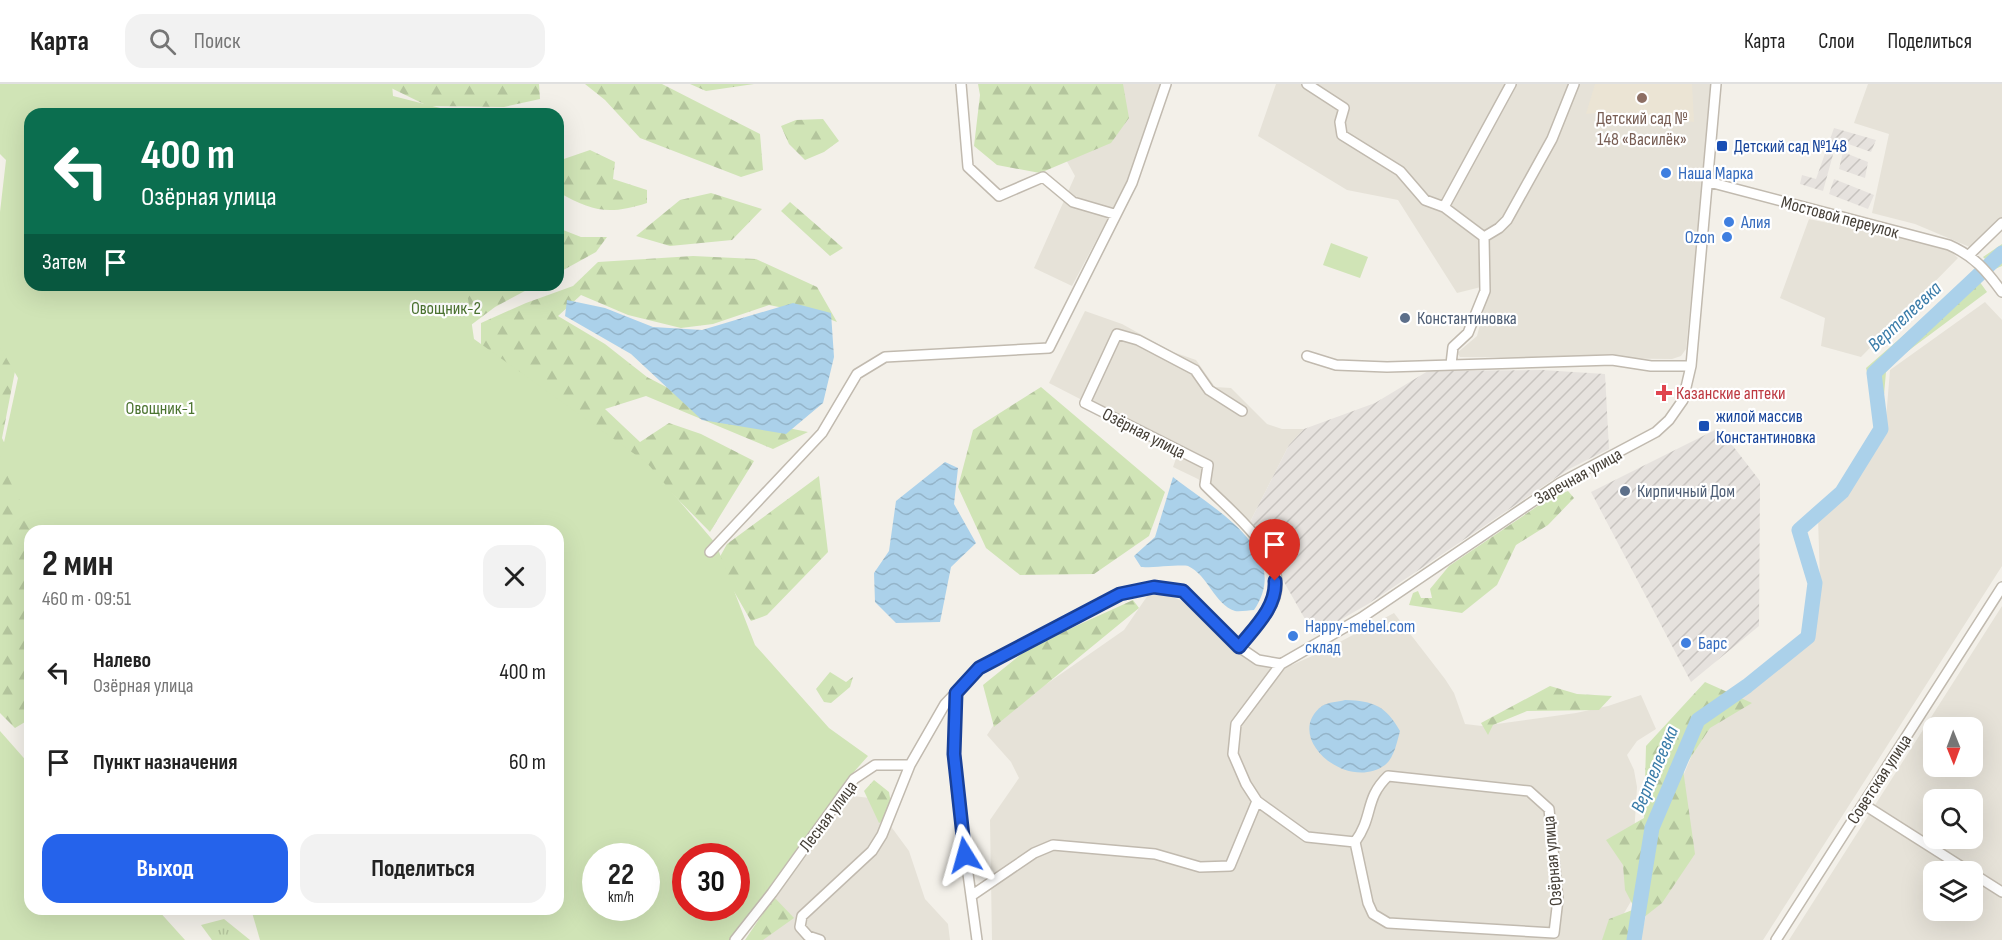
<!DOCTYPE html>
<html lang="ru">
<meta charset="utf-8">
<style>
:root{--surface:#fff;--page:#f2f2f2;--text:#222;--muted:#767676;--line:#e0e0e0;--accent:#2563eb}
body{margin:0;font-family:"Sofia Sans Condensed",sans-serif;background:var(--page);color:var(--text);height:100vh;display:flex;flex-direction:column;font-size:22px;white-space:nowrap}
*{box-sizing:border-box;margin:0}
p{font-size:20px;color:var(--muted)}
.icon{flex:none;width:33px;height:33px;fill:none;stroke:currentColor;stroke-width:2;stroke-linecap:round;stroke-linejoin:round}
.map{position:relative;flex:1;overflow:hidden}
.panel{position:absolute;left:24px;top:441px;width:540px;height:390px;display:flex;flex-direction:column;background:var(--surface);border-radius:18px;box-shadow:0 6px 24px #0002}
.panel>*{flex:none}
.guide{position:absolute;left:24px;top:24px;width:540px;height:183px;border-radius:18px;box-shadow:0 6px 24px #0002;background:#0b6e4f;color:#fff;overflow:hidden}
.needle{width:39px;rotate:179deg}
.controls{position:absolute;left:1923px;top:633px;display:grid;gap:12px}
.controls a{display:grid;place-items:center;width:60px;height:60px;border-radius:12px;background:var(--surface);box-shadow:0 6px 24px #0002;font-size:30px}
.speed{position:absolute;left:582px;top:759px;display:flex;gap:12px;font-size:30px;font-weight:700;text-align:center}
.speed>*{display:grid;place-content:center;width:78px;height:78px;border-radius:50%;background:var(--surface);box-shadow:0 6px 24px #0002;line-height:1}
.speed small{font-size:15px;font-weight:400}
.speed .limit{border:9px solid #d22;background:#fff;color:#111}
.pin{position:absolute;display:grid;place-items:center;width:51px;height:51px;color:#fff;margin:-62px -26px;border-radius:50% 50% 50% 0;rotate:-45deg;box-shadow:0 0 6px #0007}
.pin .icon{rotate:45deg}
.me{position:absolute;width:66px;margin:-33px;rotate:352deg;stroke-linejoin:round;filter:drop-shadow(0 0 4px #0008)}
.turn{display:flex;align-items:center;gap:21px;height:126px;padding:0 18px;font-size:27px}
.turn .icon{width:78px;height:78px;stroke-width:2.5}
.turn b{display:block;font-size:42px;line-height:51px}
.then{display:flex;align-items:center;height:57px;padding:0 18px;background:#0003;gap:12px;font-size:22px}
.round{display:grid;place-items:center;flex:none;width:63px;height:63px;border-radius:18px;background:var(--page)}
.overview{display:flex;align-items:center;justify-content:space-between;height:102px;padding:0 18px}
h1{font-size:36px;font-weight:700;line-height:45px}
.primary-button{display:flex;gap:12px;margin-top:auto;padding:12px 18px}
.primary-button a{flex:1;height:69px;border-radius:18px;background:var(--accent);color:#fff;font-size:24px;font-weight:700;line-height:69px;text-align:center}
.primary-button a+a{background:var(--page);color:var(--text)}
ul{padding:0;list-style:none}
li{display:flex;align-items:center;gap:18px;height:90px;padding:0 18px}
li div{flex:1}
li b{display:block;font-size:22px}
li em{font-style:normal}
header{display:flex;align-items:center;gap:36px;box-sizing:border-box;height:84px;padding:0 30px;background:var(--surface);border-bottom:2px solid var(--line)}
header strong{font-size:28px}
nav{display:flex;gap:33px;margin-inline-start:auto;font-size:21px}
.search{width:420px;height:54px;background:var(--page);display:flex;align-items:center;gap:15px;box-sizing:border-box;padding:0 21px;border-radius:18px;color:var(--muted);font-size:22px}
.map>svg:first-child{display:block}
.residential{fill:#e6e2d8;fill-rule:evenodd}
.industrial{fill:url(#industrial-furrows)}
.education{fill:#ebe4d4}
.grass{fill:url(#grass-tufts)}
.forest{fill:url(#forest-firs)}
.garden{fill:#d0e4b6;fill-rule:evenodd}
.water{fill:url(#water-waves)}
.lines{fill:none;stroke-linecap:round;stroke-linejoin:round}
.river{stroke:#abd1ea;stroke-width:15}
.minor-casing{stroke:#c1baaf;stroke-width:12}
.minor{stroke:#fff;stroke-width:9}
.route-casing{stroke:#184099;stroke-width:15}
.route{stroke:#2563eb;stroke-width:10}
.education-dot{fill:#8d6e63;stroke:#fff;stroke-width:2}
.transit-dot{fill:#1a4fb4;stroke:#fff;stroke-width:2}
.shop-dot{fill:#3f7fe0;stroke:#fff;stroke-width:2}
.service-dot{fill:#5c6f8a;stroke:#fff;stroke-width:2}
.health-dot{fill:#e0444e;stroke:#fff;stroke-width:2}
.labels{text-anchor:middle;stroke-width:4.5;stroke-linejoin:round;paint-order:stroke}
.education-label{font-size:18px;fill:#785e54;stroke:#fff}
.transit-label{font-size:18px;fill:#164399;stroke:#fff;text-anchor:start}
.shop-label{font-size:18px;fill:#366cbe;stroke:#fff;text-anchor:start}
.street-label{font-size:18px;fill:#464038;stroke:#fff}
.park-label{font-size:18px;fill:#4b7330;stroke:#fff}
.service-label{font-size:18px;fill:#4e5e75;stroke:#fff;text-anchor:start}
.health-label{font-size:18px;fill:#be3a42;stroke:#fff;text-anchor:start}
.water-label{font-size:20px;font-style:italic;fill:#3a7ca9;stroke:#fff}
</style>
<header>
<strong>Карта</strong>
<div class="search"><svg class="icon" aria-label="search" viewBox="0 0 24 24"><circle cx="10" cy="10" r="6"/><path d="M15 15l6 6"/></svg>Поиск</div>
<nav><a>Карта</a><a>Слои</a><a>Поделиться</a></nav>
</header>
<div class="map">
<svg width="2002" height="856" viewBox="0 0 2002 856">
<defs>
<pattern id="industrial-furrows" width="10" height="10" patternUnits="userSpaceOnUse" patternTransform="scale(1.5)"><rect width="10" height="10" fill="#e6e2de"/><path d="M-1 1l2-2M0 10L10 0M9 11l2-2" fill="none" stroke="#c7c3bf"/></pattern>
<pattern id="grass-tufts" width="24" height="20" patternUnits="userSpaceOnUse" patternTransform="scale(1.5)"><rect width="24" height="20" fill="#d0e4b6"/><path d="M3 7l-1-3M5 7V3M7 7l1-3M15 17l-1-3M17 17v-4M19 17l1-3" fill="none" stroke="#b4c59d"/></pattern>
<pattern id="forest-firs" width="22" height="20" patternUnits="userSpaceOnUse" patternTransform="scale(1.5)"><rect width="22" height="20" fill="#d0e4b6"/><path d="M5 1l3.5 6h-7zM16 11l3.5 6h-7z" fill="#b4c59d"/></pattern>
<pattern id="water-waves" width="16" height="10" patternUnits="userSpaceOnUse" patternTransform="scale(1.5)"><rect width="16" height="10" fill="#abd1ea"/><path d="M0 5q4-4 8 0t8 0" fill="none" stroke="#94b4c9"/></pattern>
</defs>
<rect width="100%" height="100%" fill="#f3f0e9"/>
<path class="residential" d="M1062,0H1163L1134,85L1072,202L1034,184L1075,92L1054,54Z
M1276,0H1712L1686,265L1681,272L1672,275L1460,273L1457,269L1477,252L1489,205L1481,203L1457,209L1398,116L1347,106L1258,52Z
M1868,0H2002V134L1972,164L1915,140L1872,129L1889,50L1854,39Z
M1809,135L1946,163L1958,174L1861,273L1821,262L1825,234L1780,214Z
M1985,218L2002,236V482L1763,856H1640L1676,709L1702,647L1814,554L1820,497L1818,434L1838,416L1885,347L1890,286Z
M1085,227L1122,240L1173,268L1196,276L1215,303L1231,304L1267,340L1282,345H1304L1289,361L1250,438L1198,395L1173,383L1179,366L1049,299Z
M1164,510L1180,516L1207,536L1230,561L1275,582L1292,581L1321,568L1394,529L1445,595L1454,609L1465,640L1482,642L1576,629L1608,622L1641,611L1656,645L1637,657L1627,671L1634,686L1637,703L1634,752L1640,802L1623,831L1604,856H992L990,736L1019,694L1011,678L987,651L999,633L1124,546L1148,511Z
M2002,522V856H1789ZM1934,644H1972V682H1934ZM1934,716H1972V754H1934ZM1934,788H1972V826H1934Z
M853,712L870,714L909,767L925,815L948,840L950,856H747L790,793Z"/>
<path class="industrial" d="M1834,44L1876,56L1871,68L1837,56L1823,107L1800,100L1802,91L1816,95Z
M1843,68L1868,78L1865,94L1839,85Z
M1834,95L1874,111L1868,125L1829,110Z
M1542,286L1605,290L1609,365L1569,385L1368,520L1314,551L1250,438L1289,361L1304,345L1375,319L1428,287Z
M1719,344L1760,397L1759,542L1691,598L1591,408Z"/>
<path class="education" d="M1595,0H1692L1694,38L1606,28L1586,30Z"/>
<path class="grass" d="M224,835L250,856H212L201,841Z"/>
<path class="forest" d="M390,0H539L540,15L504,23L428,22L391,4Z
M585,0H662L760,50L763,86L741,93L640,54L605,16Z
M690,0H754L706,7Z
M978,0H1123L1129,34L1111,59L1040,89L997,81L974,62L980,11Z
M823,35L839,57L824,68L805,76L789,60L781,42L796,36Z
M590,66L615,78L613,95L647,106V119C609,131 593,128 558,108V77Z
M711,109L762,125L732,156L670,162L636,152L680,116Z
M790,118L843,164L830,172L781,127Z
M558,144L581,153H607L596,168L558,189Z
M2002,160V182L1995,185L1983,173Z
M693,172L756,175L817,203L837,238L819,231L769,221L713,240L681,244L628,231L581,211L558,232L605,260L647,293L718,330L808,348L773,365L646,312L605,325L640,358L669,339L701,350L754,377L710,448L645,382L481,261V239L526,219L573,202L598,178Z
M1974,190L1987,208L1900,273L1886,288L1881,345L1866,284Z
M459,201H536L495,223L471,241Z
M0,246L17,277L2,354L37,428L41,447H30V635L15,644L0,629Z
M1041,303L1165,408L1149,452L1094,490L1020,491L986,464L958,403L973,346Z
M819,392L828,468L767,531L751,537L717,478L727,460Z
M1568,407L1574,414L1548,441L1516,461L1497,501L1462,529L1409,521L1413,509L1418,507L1421,514H1432L1430,505L1449,482L1548,415Z
M1133,516L1139,524L994,643L983,601L1030,563Z
M830,588L846,598L853,593L850,603L831,619L824,618L816,605Z
M1705,598L1752,619L1710,644L1683,685L1695,770L1662,819L1643,834L1639,856H1602L1609,835L1635,825L1625,806L1623,781L1606,756L1644,734L1646,662Z
M1550,602L1577,610L1612,612L1599,626L1527,627L1493,641L1488,651L1481,639Z
M874,696L889,708L893,731L879,739L864,707Z
M774,813L794,834L763,856H745Z"/>
<path class="garden" d="M0,0H392L393,12L464,30H30V201H466L474,255L647,379L716,460L755,561L829,644L868,672L845,698L732,856H260L251,825H558V447H35L0,377L18,294L0,263V128L6,76L0,70ZM596,772H646V824H596ZM686,772H736V824H686Z
M1331,159L1368,173L1360,194L1323,181Z
M0,647L30,681V825H157L185,856H0Z"/>
<path class="water" d="M567,216L605,224L653,243L702,246L793,219L831,229L834,273L823,319L786,350L702,336L631,270L565,232Z
M945,378L958,384L954,420L976,459L951,483L940,538L896,539L875,518L874,489L889,467L896,417Z
M1173,393C1212,424 1294,467 1254,526C1249,526 1240,528 1235,527C1214,520 1208,491 1188,482C1183,480 1150,484 1141,483L1134,472L1155,453Z
M1345,616C1374,617 1386,622 1400,647C1397,658 1394,674 1385,681C1346,709 1282,652 1322,622C1328,618 1338,618 1345,616Z"/>
<g class="lines">
<path class="river" d="M1634,856L1652,744L1698,636L1747,602L1808,553L1815,499L1799,446L1842,408L1881,345L1874,289L2002,169"/>
<defs>
<path id="minor" d="M961,0L968,83L999,112L1043,93L1073,118L1114,130
M1307,0L1344,24L1340,38L1342,51L1400,87L1425,116L1444,123L1484,153
M1709,98L1949,161C1974,172 1986,186 2002,208
M1444,123L1511,0
M1484,153L1499,144L1507,136L1552,55L1574,0
M1970,170L2002,139
M1307,272L1336,281L1387,283L1612,276L1651,282H1691
M1451,280L1453,263L1468,249L1485,207L1484,153
M710,468L822,349L857,290L885,273L1049,264L1132,99L1166,0
M1239,563C1251,548 1272,529 1276,509C1285,468 1230,427 1205,401L1208,381L1085,319L1117,250L1138,256L1195,286L1209,306L1242,327
M956,609L954,671L957,709L977,856
M1388,692L1529,707L1549,725L1558,815L1554,849L1388,839L1373,830L1368,819L1355,758C1374,732 1364,715 1388,692Z
M1863,720L1970,788
M1355,758L1307,753L1257,717L1246,700L1233,670L1236,640L1281,580L1361,534L1560,399L1656,348L1669,336L1683,316L1691,282L1716,0
M1972,789L2002,808
M971,812L1034,769L1053,761L1155,770L1200,783L1230,782L1257,717
M735,856L772,809L854,695L875,681H910L945,620L979,584L1120,510L1154,503L1183,507L1239,563L1258,576L1281,580
M820,856L808,852L800,843L802,832L872,767L882,751L910,681
M1776,856L2002,503"/>
</defs>
<use href="#minor" class="minor-casing"/>
<use href="#minor" class="minor"/>
</g>
<g class="lines">
<defs>
<path id="route" d="M965,771L954,670L956,609L979,584L1120,510L1154,503L1183,507L1239,563C1254,544 1277,523 1275,497"/>
</defs>
<use href="#route" class="route-casing"/>
<use href="#route" class="route"/>
</g>
<circle class="education-dot" cx="1642" cy="14" r="6"/>
<g class="transit-dot">
<rect x="1716" y="56" width="12" height="12" rx="3"/>
<rect x="1698" y="336" width="12" height="12" rx="3"/>
</g>
<g class="shop-dot">
<circle cx="1666" cy="89" r="6"/>
<circle cx="1729" cy="138" r="6"/>
<circle cx="1727" cy="153" r="6"/>
<circle cx="1293" cy="552" r="6"/>
<circle cx="1686" cy="559" r="6"/>
</g>
<g class="service-dot">
<circle cx="1405" cy="234" r="6"/>
<circle cx="1625" cy="407" r="6"/>
</g>
<path class="health-dot" d="M1661 300h6v6h6v6h-6v6h-6v-6h-6v-6h6z"/>
<g class="labels">
<g class="education-label">
<text x="1642" y="40">Детский сад №<tspan x="1642" dy="21">148 «Василёк»</tspan></text>
</g>
<g class="transit-label">
<text x="1734" y="68">Детский сад №148</text>
<text x="1716" y="338">жилой массив<tspan x="1716" dy="21">Константиновка</tspan></text>
</g>
<g class="shop-label">
<text x="1678" y="95">Наша Марка</text>
<text x="1741" y="144">Алия</text>
<text x="1715" y="159" text-anchor="end">Ozon</text>
<text x="1305" y="548">Happy-mebel.com<tspan x="1305" dy="21">склад</tspan></text>
<text x="1698" y="565">Барс</text>
</g>
<g class="street-label">
<text transform="translate(1840 133) rotate(15)" y="6">Мостовой переулок</text>
<text transform="translate(1144 349) rotate(27)" y="6">Озёрная улица</text>
<text transform="translate(1578 392) rotate(-29)" y="6">Заречная улица</text>
<text transform="translate(1879 695) rotate(-57)" y="6">Советская улица</text>
<text transform="translate(828 732) rotate(-53)" y="6">Лесная улица</text>
<text transform="translate(1552 777) rotate(-95)" y="6">Озёрная улица</text>
</g>
<g class="park-label">
<text x="446" y="230">Овощник-2</text>
<text x="160" y="330">Овощник-1</text>
</g>
<g class="service-label">
<text x="1417" y="240">Константиновка</text>
<text x="1637" y="413">Кирпичный Дом</text>
</g>
<g class="health-label">
<text x="1676" y="315">Казанские аптеки</text>
</g>
<g class="water-label">
<text transform="translate(1904 232) rotate(-43)" y="7">Вертелеевка</text>
<text transform="translate(1654 685) rotate(-67)" y="7">Вертелеевка</text>
</g>
</g>
</svg>
<div class="controls">
<a><svg class="needle" viewBox="-14 -14 28 28"><path d="M0-13l5 13h-10z" fill="#e53935"/><path d="M0 13l5-13h-10z" fill="#767676"/></svg></a>
<a><svg class="icon" aria-label="search" viewBox="0 0 24 24"><circle cx="10" cy="10" r="6"/><path d="M15 15l6 6"/></svg></a>
<a><svg class="icon" aria-label="layers" viewBox="0 0 24 24"><path d="M12 4l9 5-9 5-9-5zM3 14l9 5 9-5"/></svg></a>
</div>
<div class="speed"><div>22<small>km/h</small></div><div class="limit">30</div></div>
<div class="pin" style="left:1275px;top:497px;background:#d93025"><svg class="icon" aria-label="arrive" viewBox="0 0 24 24"><path d="M6 21V4h12l-3 4 3 4H6"/></svg></div>
<svg class="me" style="left:965px;top:771px" viewBox="-20 -20 40 40"><path d="M0-17L14 15 0 8-14 15z" fill="#2563eb" stroke="#fff" stroke-width="4"/></svg>
<div class="guide">
<div class="turn"><svg class="icon" aria-label="left" viewBox="0 0 24 24"><path d="M17 20v-9H6M10 6l-5 5 5 5"/></svg><div><b>400 m</b>Озёрная улица</div></div>
<div class="then">Затем<svg class="icon" aria-label="arrive" viewBox="0 0 24 24"><path d="M6 21V4h12l-3 4 3 4H6"/></svg></div>
</div>
<section class="panel">
<div class="overview"><div><h1>2 мин</h1><p>460 m · 09:51</p></div><a class="round"><svg class="icon" aria-label="close" viewBox="0 0 24 24"><path d="M6 6l12 12M18 6L6 18"/></svg></a></div>
<ul>
<li><svg class="icon" aria-label="left" viewBox="0 0 24 24"><path d="M17 20v-9H6M10 6l-5 5 5 5"/></svg><div><b>Налево</b><p>Озёрная улица</p></div><em>400 m</em></li>
<li><svg class="icon" aria-label="arrive" viewBox="0 0 24 24"><path d="M6 21V4h12l-3 4 3 4H6"/></svg><div><b>Пункт назначения</b></div><em>60 m</em></li>
</ul>
<div class="primary-button"><a>Выход</a><a>Поделиться</a></div>
</section>
</div>
